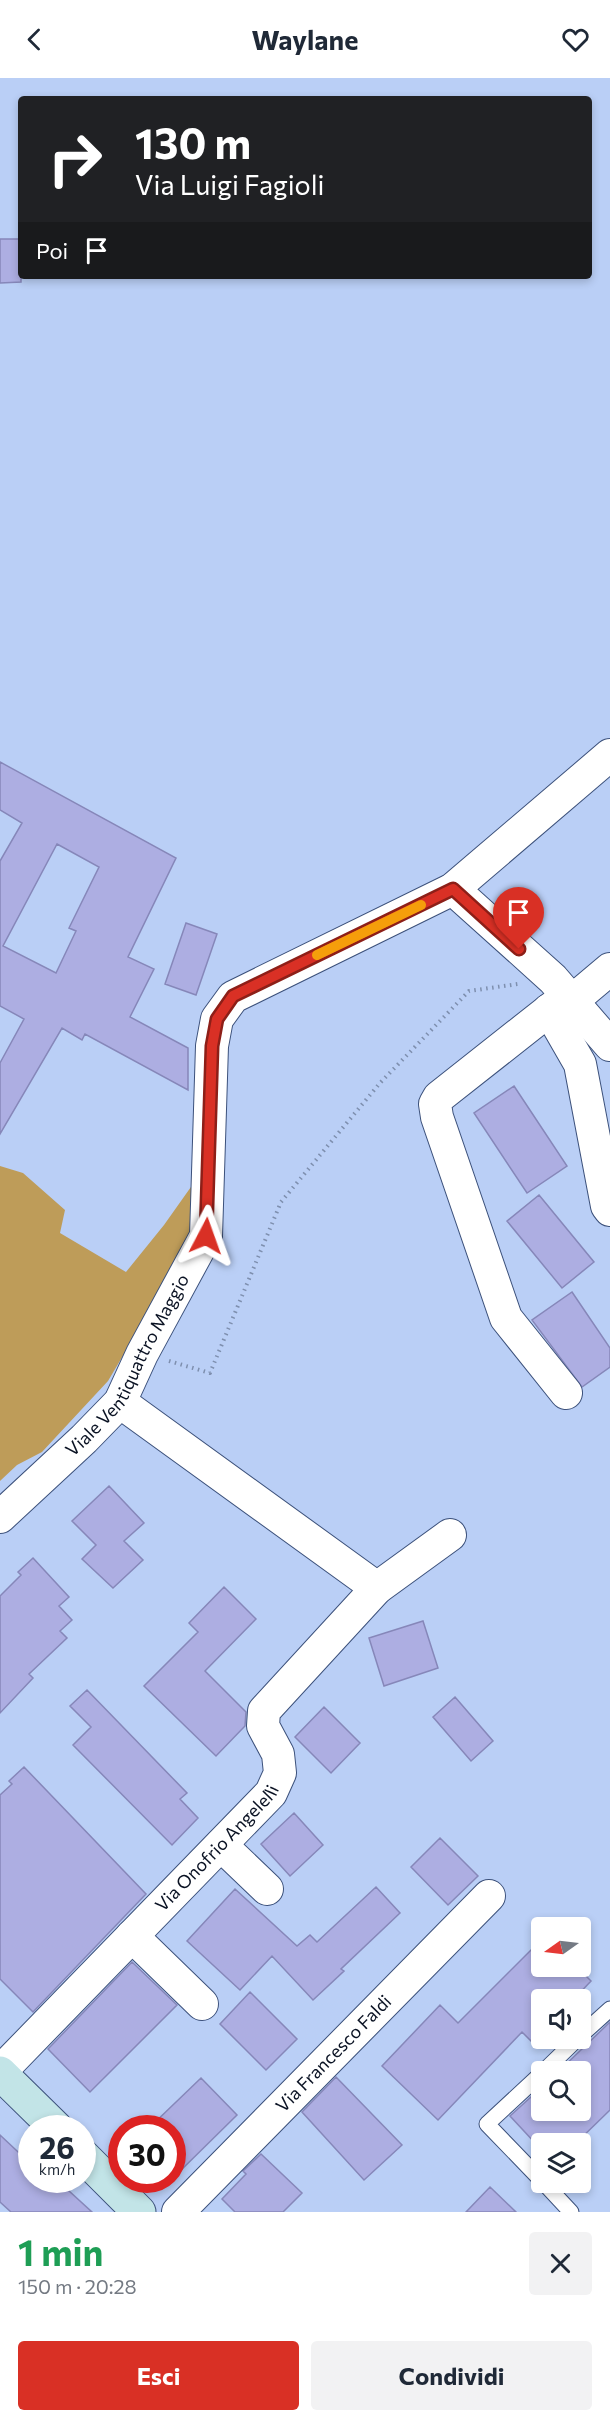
<!DOCTYPE html>
<html lang="it">
<meta charset="utf-8">
<style>
:root{--surface:#fff;--page:#f2f2f3;--text:#1f2937;--muted:#747a83;--accent:#d93025}
body{margin:0;font-family:Commissioner,sans-serif;background:var(--page);color:var(--text);height:100vh;display:flex;flex-direction:column;font-size:22px;white-space:nowrap}
*{box-sizing:border-box;margin:0}
p{font-size:20px;color:var(--muted)}
.icon{flex:none;width:33px;height:33px;fill:none;stroke:currentColor;stroke-width:2;stroke-linecap:round;stroke-linejoin:round}
.map{position:relative;height:2134px;overflow:hidden}
.panel{display:flex;flex-direction:column;background:var(--surface);flex:1}
.panel>*{flex:none}
.top-card{position:absolute;left:18px;top:18px;width:574px;height:183px;border-radius:6px;box-shadow:0 3px 9px #0003;background:#202124;color:#fff;overflow:hidden}
.needle{width:39px;rotate:256deg}
.fabs{position:absolute;left:531px;top:1839px;display:grid;gap:12px}
.fabs a{display:grid;place-items:center;width:60px;height:60px;border-radius:6px;background:var(--surface);box-shadow:0 3px 9px #0003;font-size:30px}
.speed{position:absolute;left:18px;top:2037px;display:flex;gap:12px;font-size:30px;font-weight:700;text-align:center}
.speed>*{display:grid;place-content:center;width:78px;height:78px;border-radius:50%;background:var(--surface);box-shadow:0 3px 9px #0003;line-height:1}
.speed small{font-size:15px;font-weight:400}
.speed .limit{border:9px solid #d22;background:#fff;color:#111}
.pin{position:absolute;display:grid;place-items:center;width:51px;height:51px;color:#fff;margin:-62px -26px;border-radius:50% 50% 50% 0;rotate:-45deg;box-shadow:0 0 6px #0007}
.pin .icon{rotate:45deg}
.me{position:absolute;width:66px;margin:-33px;rotate:4deg;stroke-linejoin:round;filter:drop-shadow(0 0 4px #0008)}
.turn{display:flex;align-items:center;gap:21px;height:126px;padding:0 18px;font-size:27px}
.turn .icon{width:78px;height:78px;stroke-width:2.5}
.turn b{display:block;font-size:42px;line-height:51px}
.then{display:flex;align-items:center;height:57px;padding:0 18px;background:#0003;gap:12px;font-size:22px}
.round{display:grid;place-items:center;flex:none;width:63px;height:63px;border-radius:6px;background:var(--page)}
.headline{display:flex;align-items:center;justify-content:space-between;height:102px;padding:0 18px}
h1{font-size:36px;font-weight:700;line-height:45px;color:#1e9e55}
.cta{display:flex;gap:12px;margin-top:auto;padding:12px 18px}
.cta a{flex:1;height:69px;border-radius:6px;background:var(--accent);color:#fff;font-size:24px;font-weight:700;line-height:69px;text-align:center}
.cta a+a{background:var(--page);color:var(--text)}
header{display:flex;justify-content:space-between;align-items:center;height:78px;padding:0 18px;background:var(--surface);font-size:27px;font-weight:700}
.map>svg:first-child{display:block}
.green{fill:#be9c59}
.building{fill:#adaee2;stroke:#8687b9;stroke-width:1.5;fill-rule:evenodd}
.lines{fill:none;stroke-linecap:round;stroke-linejoin:round}
.lane-casing{stroke:#3c517b;stroke-width:17}
.street-casing{stroke:#3c517b;stroke-width:34}
.secondary-casing{stroke:#3c517b;stroke-width:35}
.path{stroke:#7e8fae;stroke-width:4;stroke-dasharray:1.5 4.5;stroke-linecap:butt}
.lane{stroke:#fff;stroke-width:15}
.street{stroke:#fff;stroke-width:32}
.secondary{stroke:#c2e4e7;stroke-width:33}
.route-casing{stroke:#8d1f18;stroke-width:15}
.route{stroke:#d93025;stroke-width:10}
.slow{stroke:#f59e0b;stroke-width:10}
.labels{text-anchor:middle;stroke-width:6;stroke-linejoin:round;paint-order:stroke}
.street-label{font-size:18px;fill:#0a1223;stroke:#e7efff}
</style>
<header><svg class="icon" aria-label="back" viewBox="0 0 24 24"><path d="M15 5l-7 7 7 7"/></svg>Waylane<svg class="icon" aria-label="heart" viewBox="0 0 24 24"><path d="M12 20l-8-8c-3-5 5-10 8-4 3-6 11-1 8 4z"/></svg></header>
<div class="map">
<svg width="610" height="2134" viewBox="0 0 610 2134">
<rect width="100%" height="100%" fill="#bacff6"/>
<path class="green" d="M0,1088L23,1095L65,1132L60,1155L126,1194L164,1147L198,1099L189,1166L108,1303L42,1374L17,1387L0,1403Z"/>
<path class="building" d="M0,161H21V204L0,205Z
M0,684L176,780L128,879L154,891L130,939L188,970V1012L85,956L82,962L62,950L0,1056V985L24,941L0,928V783L22,745L0,732ZM57,766L99,789L69,850L76,853L56,895L3,868Z
M186,845L217,856L196,917L165,906Z
M514,1008L567,1088L527,1115L474,1035Z
M539,1117L594,1184L562,1210L507,1143Z
M572,1214L610,1270V1289L582,1309L532,1242Z
M109,1408L144,1445L124,1463L143,1482L113,1510L82,1481L96,1467L72,1443Z
M33,1480L69,1519L59,1528L72,1542L60,1553L67,1560L29,1596L33,1600L0,1635V1518L21,1497L18,1494Z
M224,1509L256,1541L205,1593L246,1634L245,1648L216,1678L144,1608L198,1554L189,1545Z
M423,1543L438,1590L384,1608L369,1560Z
M87,1612L187,1715L180,1721L198,1740L172,1767L73,1667L91,1649L70,1628Z
M455,1619L493,1663L471,1683L433,1639Z
M324,1629L360,1665L331,1695L295,1659Z
M24,1689L146,1816L33,1934L0,1901V1717L12,1706L9,1703Z
M294,1735L323,1767L290,1798L261,1766Z
M440,1760L478,1798L448,1827L411,1789Z
M376,1809L400,1835L341,1891L344,1893L313,1922L272,1878L240,1912L187,1863L235,1811L297,1868L310,1857L317,1864Z
M542,1861V1888H576L591,1903L573,1922H542V1953L531,1963L522,1954L438,2042L382,1988L440,1927L458,1945Z
M132,1884L177,1927L90,2014L48,1971Z
M250,1914L297,1961L266,1992L220,1946Z
M610,1944V2032L575,2066H536L510,2038L542,2009V2032H580V1994H558Z
M336,1999L402,2067L364,2102L302,2034Z
M201,2000L237,2037L172,2101V2050H149Z
M0,2057L32,2087V2102H57L92,2134H11L0,2124Z
M261,2076L302,2115L283,2134H235L222,2121L246,2096L243,2093Z
M490,2109L516,2134H466Z"/>
<g class="lines">
<defs>
<path id="lane" d="M580,1958L610,1931
M543,1994L578,1960
M542,1995L487,2046L542,2103
M543,2104L571,2134"/>
<g id="street">
<path d="M453,811L553,901L610,967"/>
<path d="M572,923L610,891"/>
<path d="M549,932L580,986L607,1128L610,1132"/>
<path d="M566,1315L506,1240L437,1039L435,1026L439,1019L567,918"/>
<path d="M120,1324L377,1510"/>
<path id="s1" d="M0,1439L84,1361L120,1324L142,1276L206,1158L212,968L217,941L233,919L453,811L610,677"/>
<path d="M221,1767L267,1811"/>
<path d="M132,1858L202,1926"/>
<path id="s2" d="M0,1994L271,1715L280,1695L278,1676L263,1648L264,1633L377,1510L450,1457"/>
<path id="s3" d="M178,2134L489,1818"/>
</g>
<path id="secondary" d="M0,1995L56,2050
M82,2077L139,2134"/>
</defs>
<use href="#lane" class="lane-casing"/>
<use href="#street" class="street-casing"/>
<use href="#secondary" class="secondary-casing"/>
<path class="path" d="M169,1283L210,1295L281,1124L380,1005L469,913L518,906"/>
<use href="#lane" class="lane"/>
<use href="#street" class="street"/>
<use href="#secondary" class="secondary"/>
</g>
<g class="lines">
<defs>
<path id="route" d="M206,1158L212,968L217,941L233,918L453,811L519,871"/>
</defs>
<use href="#route" class="route-casing"/>
<use href="#route" class="route"/>
<path class="slow" d="M317,877L421,827"/>
</g>
<g class="labels">
<g class="street-label">
<text dy="6" stroke="none"><textPath href="#s1" startOffset="201">Viale Ventiquattro Maggio</textPath></text>
<text dy="6" stroke="none"><textPath href="#s2" startOffset="312">Via Onofrio Angelelli</textPath></text>
<text dy="6" stroke="none"><textPath href="#s3" startOffset="222">Via Francesco Faldi</textPath></text>
</g>
</g>
</svg>
<div class="fabs">
<a><svg class="needle" viewBox="-14 -14 28 28"><path d="M0-13l5 13h-10z" fill="#e53935"/><path d="M0 13l5-13h-10z" fill="#747a83"/></svg></a>
<a><svg class="icon" aria-label="sound" viewBox="0 0 24 24"><path d="M4 9h4l5-4v14l-5-4H4zM17 9q2 3 0 6"/></svg></a>
<a><svg class="icon" aria-label="search" viewBox="0 0 24 24"><circle cx="10" cy="10" r="6"/><path d="M15 15l6 6"/></svg></a>
<a><svg class="icon" aria-label="layers" viewBox="0 0 24 24"><path d="M12 4l9 5-9 5-9-5zM3 14l9 5 9-5"/></svg></a>
</div>
<div class="speed"><div>26<small>km/h</small></div><div class="limit">30</div></div>
<div class="pin" style="left:519px;top:871px;background:#d93025"><svg class="icon" aria-label="arrive" viewBox="0 0 24 24"><path d="M6 21V4h12l-3 4 3 4H6"/></svg></div>
<svg class="me" style="left:206px;top:1158px" viewBox="-20 -20 40 40"><path d="M0-17L14 15 0 8-14 15z" fill="#d93025" stroke="#fff" stroke-width="4"/></svg>
<div class="top-card">
<div class="turn"><svg class="icon" aria-label="right" viewBox="0 0 24 24"><path d="M7 20v-9h11M14 6l5 5-5 5"/></svg><div><b>130 m</b>Via Luigi Fagioli</div></div>
<div class="then">Poi<svg class="icon" aria-label="arrive" viewBox="0 0 24 24"><path d="M6 21V4h12l-3 4 3 4H6"/></svg></div>
</div>
</div>
<section class="panel">
<div class="headline"><div><h1>1 min</h1><p>150 m · 20:28</p></div><a class="round"><svg class="icon" aria-label="close" viewBox="0 0 24 24"><path d="M6 6l12 12M18 6L6 18"/></svg></a></div>
<div class="cta"><a>Esci</a><a>Condividi</a></div>
</section>
